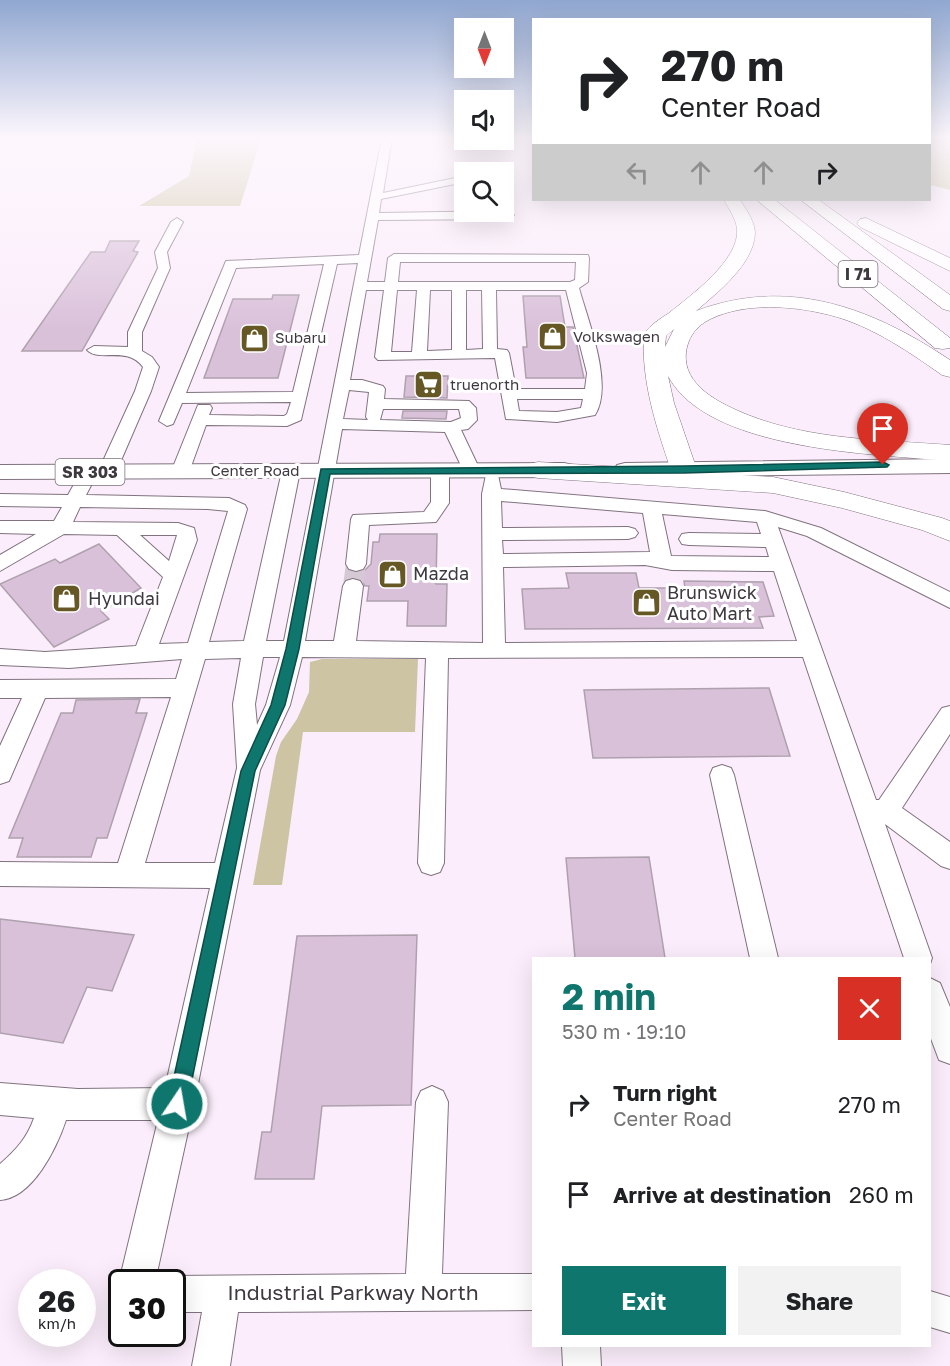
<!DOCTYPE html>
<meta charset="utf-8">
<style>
:root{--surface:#fff;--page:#f2f2f2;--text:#202124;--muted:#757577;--accent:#0f766e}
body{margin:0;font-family:"Golos Text",sans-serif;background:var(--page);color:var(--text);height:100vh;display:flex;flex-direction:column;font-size:22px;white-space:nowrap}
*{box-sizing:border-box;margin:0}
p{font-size:20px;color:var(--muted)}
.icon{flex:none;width:33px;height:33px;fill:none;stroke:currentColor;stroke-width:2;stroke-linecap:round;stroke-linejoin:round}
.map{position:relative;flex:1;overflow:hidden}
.drawer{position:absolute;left:532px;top:957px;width:399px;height:390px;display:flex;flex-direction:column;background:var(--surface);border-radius:0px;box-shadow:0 6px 24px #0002}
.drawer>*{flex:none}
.banner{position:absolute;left:532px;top:18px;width:399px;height:183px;border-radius:0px;box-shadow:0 6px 24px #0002;background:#fff;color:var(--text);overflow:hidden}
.needle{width:39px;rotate:180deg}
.fabs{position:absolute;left:454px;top:18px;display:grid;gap:12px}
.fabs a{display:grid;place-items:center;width:60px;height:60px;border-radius:0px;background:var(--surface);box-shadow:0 6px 24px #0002;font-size:30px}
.speed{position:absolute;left:18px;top:1269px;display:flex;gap:12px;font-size:30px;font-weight:700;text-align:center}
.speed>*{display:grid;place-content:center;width:78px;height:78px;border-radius:50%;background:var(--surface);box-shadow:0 6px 24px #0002;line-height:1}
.speed small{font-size:15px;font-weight:400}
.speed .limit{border:3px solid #111;border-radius:9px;background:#fff;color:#111}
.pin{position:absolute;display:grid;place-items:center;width:51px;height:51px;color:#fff;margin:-62px -26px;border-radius:50% 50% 50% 0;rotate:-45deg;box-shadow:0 0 6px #0007}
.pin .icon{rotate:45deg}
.me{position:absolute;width:66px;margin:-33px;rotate:12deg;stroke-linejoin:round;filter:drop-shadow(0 0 4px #0008)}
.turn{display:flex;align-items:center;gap:21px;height:126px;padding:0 30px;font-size:27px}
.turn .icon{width:78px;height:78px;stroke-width:2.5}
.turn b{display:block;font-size:42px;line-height:51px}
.lanes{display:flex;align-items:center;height:57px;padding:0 30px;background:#0003;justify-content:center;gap:30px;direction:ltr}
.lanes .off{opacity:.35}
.round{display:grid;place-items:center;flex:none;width:63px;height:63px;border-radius:0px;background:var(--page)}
.summary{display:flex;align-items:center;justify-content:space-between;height:102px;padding:0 30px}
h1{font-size:36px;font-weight:700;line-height:45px;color:var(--accent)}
.action{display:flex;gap:12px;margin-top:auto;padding:12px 30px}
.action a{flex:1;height:69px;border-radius:0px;background:var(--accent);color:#fff;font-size:24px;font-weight:700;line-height:69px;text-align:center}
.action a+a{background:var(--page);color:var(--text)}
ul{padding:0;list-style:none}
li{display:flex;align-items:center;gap:18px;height:90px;padding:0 30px}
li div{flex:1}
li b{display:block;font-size:22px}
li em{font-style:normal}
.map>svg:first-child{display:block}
.green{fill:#cdc4a4}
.building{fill:#dac1da;stroke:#aea1ad;stroke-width:1.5}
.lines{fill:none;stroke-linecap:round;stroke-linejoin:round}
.minor-tunnel{stroke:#d5c9d5;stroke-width:20;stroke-dasharray:20 10;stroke-linecap:butt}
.minor-casing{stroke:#80737f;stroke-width:2}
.major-casing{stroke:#80737f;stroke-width:2}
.highway-casing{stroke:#80737f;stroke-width:1}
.minor{fill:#fff;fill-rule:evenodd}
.major{fill:#fff;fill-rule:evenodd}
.highway{fill:#fff;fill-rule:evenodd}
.route{fill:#0f766e;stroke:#0a4d48;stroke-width:1.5}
.labels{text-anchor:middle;stroke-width:6;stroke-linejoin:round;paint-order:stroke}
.far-poi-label{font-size:15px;fill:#3e393e;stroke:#fff;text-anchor:start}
.far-street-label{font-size:15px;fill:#3e393e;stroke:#fff}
.shield{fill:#fff;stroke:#787478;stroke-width:1.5}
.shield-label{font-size:16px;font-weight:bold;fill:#3e393e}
.poi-label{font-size:18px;fill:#3e393e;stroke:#fff;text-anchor:start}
.near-street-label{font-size:21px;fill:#3e393e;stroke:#fff}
</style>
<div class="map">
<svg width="950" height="1366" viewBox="0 0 950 1366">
<rect width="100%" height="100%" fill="#fbedfb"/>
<path class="green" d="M197,138L261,139L240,206H139L189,176Z
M930,138H950V190L930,185Z
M322,659H418L415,732H303L282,885H253L276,756L281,742L297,719L309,692L310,662Z"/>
<path class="building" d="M110,241H139L133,251L138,252L82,351H22L91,252H105Z
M273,295H299L278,378H204L233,299H272Z
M523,296H560L565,327H573L584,378H526L523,347H527Z
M406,376H448L447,398L404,397Z
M403,411H447L446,419L402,418Z
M380,534H437L436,584H447L446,626H407L408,601H367L369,586H365L361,579L348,578L349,571L357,573L364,571L371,564L373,542H379Z
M99,544L141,588L101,611L109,619L54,647L0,584L55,559L60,563Z
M566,573H636L639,588H685L684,581L763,582L774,616L759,617L763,628L525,629L522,589L569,588Z
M769,688L790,756L593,758L584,690Z
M140,699L136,713H147L107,838H97L91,857H17L23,838H9L61,713H73L76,700Z
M649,857L665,958H575L566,858Z
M0,919L134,935L112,991L87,987L63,1043L0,1033Z
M417,935L411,1105L322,1106L314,1179H255L262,1132H271L297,936Z"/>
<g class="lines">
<path class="minor-tunnel" d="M353,586L356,564"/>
<defs>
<path id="minor" d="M382,138H392L383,193L465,176V182L381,199L379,213L508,211L514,215L508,219L378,220L367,282H385L388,258L394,254L588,255L589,258L588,282L579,288C588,321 614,385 595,415L557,422L506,419L495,358L378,360L375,357L384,290H366L350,380H362L383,386L385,389L384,399L469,401L476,408L477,420L468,429L461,430L480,470L477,474H465L445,432L342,429L305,641H334L343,586L346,581L353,579L360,581L363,586L356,641L483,643L482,494L486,475H498L501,489L765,511L821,528L950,592V608L807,536L778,527L876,800H879L942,708L950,706V734L902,808L950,842V869L941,866L885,824L932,958L930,964V958H904L803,657L448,658L444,863L440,872L431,875L422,872L418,863L426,658L302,657L290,705L260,770L194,1104L155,1282H122V1288L119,1282L158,1120H66C57,1147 33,1198 0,1200V1164C16,1150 27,1138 34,1118L0,1115V1083L78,1089L165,1088L210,888L0,886V862L118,863L171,697L45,698L9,781L0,784V746L22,698H0V680L176,679L182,659L69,668L0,665V649L45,652L136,646L163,577L117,535L64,534L0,571V555L36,534L0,533V521H54L62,507L0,506V494L68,495L83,468H95L98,472L86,495L229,498L245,505L247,509L209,642L244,641L282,471L285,467H297L300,471L266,641H284L358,263L337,264L301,420L287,426L206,425L189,472L186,476H174L171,472L198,405H210L212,408L209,415L284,416L287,414L291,402L182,403L173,424L167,426L159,421L226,261L359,255ZM400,262H576L575,280L570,282H398ZM324,264L293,392L186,393L236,268ZM397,290H417L412,352H391ZM430,290H452V350L427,351ZM466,290H482L483,349L466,350ZM496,290H566L587,373L585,389H516L509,353L507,350L497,349ZM349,390L369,392L366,417L368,420L343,419ZM517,399H583L581,408L557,412L519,411ZM383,409H459L461,418L451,422L380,420ZM501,501L643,513L650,552L503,554L502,540L628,539L635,537L638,533L635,529L628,527L502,528ZM80,507L208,509L228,511L188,643L159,644L197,540L194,528L178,523L73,522ZM662,514L757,522L761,534L689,533L682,534L679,539L682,544L689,545L766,547L769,557L671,556ZM140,535H177L169,561ZM645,565L672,570L774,571L797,641L505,643L503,567ZM263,657H280L266,705L257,725L255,704ZM241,658L233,704L237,768L215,863H145L205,659Z
M177,218L183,222L167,252L170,268L142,332V351L152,357L159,367L151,391L116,472L113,476H101L98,472L135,391L143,367C126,345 100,363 87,350L94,346L128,347V332L158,268L155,252L171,222Z
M440,465L446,466L449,470V503L436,522L369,525L366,564L363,569L356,571L349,569L346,564L351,519L353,515L424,512L431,502V470L434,466Z
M722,765L731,768L734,775L778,958H750L710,775L713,768Z
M930,978L940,983L950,1007V1064L939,1060L930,1036Z
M432,1086L443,1091L448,1102L442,1274H534V1310L238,1312L230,1366H192L202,1312H172V1282L159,1281L172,1276L406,1274L416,1102L421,1091Z
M930,1291L950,1297V1333L930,1327Z
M562,1346H600L601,1366H563Z"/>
<path id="major" d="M950,459V473L625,477L617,475L614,470L617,465L625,463Z
M564,463L572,465L575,470L572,475L564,477L0,479V465Z"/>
<path id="highway" d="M724,200H740L742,203C748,212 755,223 755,234C753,265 718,292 696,311C789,276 872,308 950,360V377L942,375C905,349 866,322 821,313C786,305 737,303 705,322C694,329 688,339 686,352C682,386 721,404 748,415C811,440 883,440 950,445V461C875,454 708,451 668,376L674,403L697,470L696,472L773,477L844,492L942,518L950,521V541L922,530L842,508L773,493L538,478L529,476L525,470L529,464L538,462L671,470C656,426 641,381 644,334C650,325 660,319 669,313C690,296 740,260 737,229C736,219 729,209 724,200ZM674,329L665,347L666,336Z
M757,200H775L950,338V348L943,349L935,348Z
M801,200H819L950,295V311L943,309Z
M866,218L950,258V271L860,227L857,223L860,219Z"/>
</defs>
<use href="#minor" class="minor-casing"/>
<use href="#major" class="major-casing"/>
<use href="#highway" class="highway-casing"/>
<use href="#minor" class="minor"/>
<use href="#major" class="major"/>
<use href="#highway" class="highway"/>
</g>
<linearGradient id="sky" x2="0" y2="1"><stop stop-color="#90a7d0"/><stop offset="0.42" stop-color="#fdf7fd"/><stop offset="1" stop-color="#fdf7fd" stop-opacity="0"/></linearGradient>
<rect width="950" height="329" fill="url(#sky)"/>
<path class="route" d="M883,462L889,465L887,467L684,473L330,474L299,649L285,705L255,771L187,1104L184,1111L177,1114L171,1111L168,1104L241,771L271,705L286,649L321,469L684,466Z"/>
<defs>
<symbol id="shop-square" viewBox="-11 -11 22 22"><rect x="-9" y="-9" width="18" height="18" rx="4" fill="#655825" stroke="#fff"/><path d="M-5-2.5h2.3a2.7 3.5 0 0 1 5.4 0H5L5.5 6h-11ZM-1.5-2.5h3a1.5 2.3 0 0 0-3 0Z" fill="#fff"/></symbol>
<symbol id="supermarket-square" viewBox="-11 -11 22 22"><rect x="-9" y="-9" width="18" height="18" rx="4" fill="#655825" stroke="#fff"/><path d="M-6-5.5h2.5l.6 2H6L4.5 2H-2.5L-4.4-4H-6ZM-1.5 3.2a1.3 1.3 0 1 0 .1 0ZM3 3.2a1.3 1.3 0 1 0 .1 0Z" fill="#fff"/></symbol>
</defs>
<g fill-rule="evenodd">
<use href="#shop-square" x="536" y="320" width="33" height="33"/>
<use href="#shop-square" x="238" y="322" width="33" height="33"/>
<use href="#supermarket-square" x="412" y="368" width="33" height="33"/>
<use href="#shop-square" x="376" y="558" width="33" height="33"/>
<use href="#shop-square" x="50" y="582" width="33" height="33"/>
<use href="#shop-square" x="630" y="586" width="33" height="33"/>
</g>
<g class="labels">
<g class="far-poi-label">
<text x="573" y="342">Volkswagen</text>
<text x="275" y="343">Subaru</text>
<text x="450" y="390">truenorth</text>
</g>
<g class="far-street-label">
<text x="255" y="476">Center Road</text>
</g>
<g class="shield">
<rect x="838.5" y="261" width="39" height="26" rx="4.5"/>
<rect x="55.5" y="459" width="69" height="26" rx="4.5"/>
</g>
<g class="shield-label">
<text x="858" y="280">I 71</text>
<text x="90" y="478">SR 303</text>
</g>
<g class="poi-label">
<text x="413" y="580">Mazda</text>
<text x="667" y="599">Brunswick<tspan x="667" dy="21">Auto Mart</tspan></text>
<text x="88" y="605">Hyundai</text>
</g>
<g class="near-street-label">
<text x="353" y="1300">Industrial Parkway North</text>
</g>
</g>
</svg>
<div class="fabs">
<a><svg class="needle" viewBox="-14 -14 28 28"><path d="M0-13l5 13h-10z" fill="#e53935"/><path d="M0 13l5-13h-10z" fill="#757577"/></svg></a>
<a><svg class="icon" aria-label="sound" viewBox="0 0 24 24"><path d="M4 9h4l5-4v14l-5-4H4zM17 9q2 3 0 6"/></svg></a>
<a><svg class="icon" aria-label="search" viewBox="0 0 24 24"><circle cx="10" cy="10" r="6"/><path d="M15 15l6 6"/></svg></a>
</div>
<div class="speed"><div>26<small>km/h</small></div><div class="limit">30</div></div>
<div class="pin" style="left:883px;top:465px;background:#d93025"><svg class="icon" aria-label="arrive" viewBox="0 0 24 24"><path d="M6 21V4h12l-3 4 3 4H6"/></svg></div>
<svg class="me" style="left:177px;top:1104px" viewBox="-20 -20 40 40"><circle r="17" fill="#0f766e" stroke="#fff" stroke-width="3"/><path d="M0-11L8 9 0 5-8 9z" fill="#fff"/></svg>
<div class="banner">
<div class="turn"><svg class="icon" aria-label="right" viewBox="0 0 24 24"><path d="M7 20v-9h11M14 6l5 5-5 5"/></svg><div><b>270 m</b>Center Road</div></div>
<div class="lanes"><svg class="icon off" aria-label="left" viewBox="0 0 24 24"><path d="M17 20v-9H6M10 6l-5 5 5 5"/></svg><svg class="icon off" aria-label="ahead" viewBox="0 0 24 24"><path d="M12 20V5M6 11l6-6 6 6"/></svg><svg class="icon off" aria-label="ahead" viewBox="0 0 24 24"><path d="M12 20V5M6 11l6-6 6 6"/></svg><svg class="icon" aria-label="right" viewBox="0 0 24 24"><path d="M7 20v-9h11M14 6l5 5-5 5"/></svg></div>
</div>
<section class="drawer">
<div class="summary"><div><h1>2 min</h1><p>530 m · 19:10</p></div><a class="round" style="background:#d93025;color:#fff"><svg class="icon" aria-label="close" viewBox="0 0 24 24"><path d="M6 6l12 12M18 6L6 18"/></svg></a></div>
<ul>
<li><svg class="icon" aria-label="right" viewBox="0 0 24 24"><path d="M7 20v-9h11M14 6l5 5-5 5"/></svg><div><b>Turn right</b><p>Center Road</p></div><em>270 m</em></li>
<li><svg class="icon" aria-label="arrive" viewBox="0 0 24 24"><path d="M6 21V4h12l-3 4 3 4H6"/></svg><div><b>Arrive at destination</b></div><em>260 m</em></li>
</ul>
<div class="action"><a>Exit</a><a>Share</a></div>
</section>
</div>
